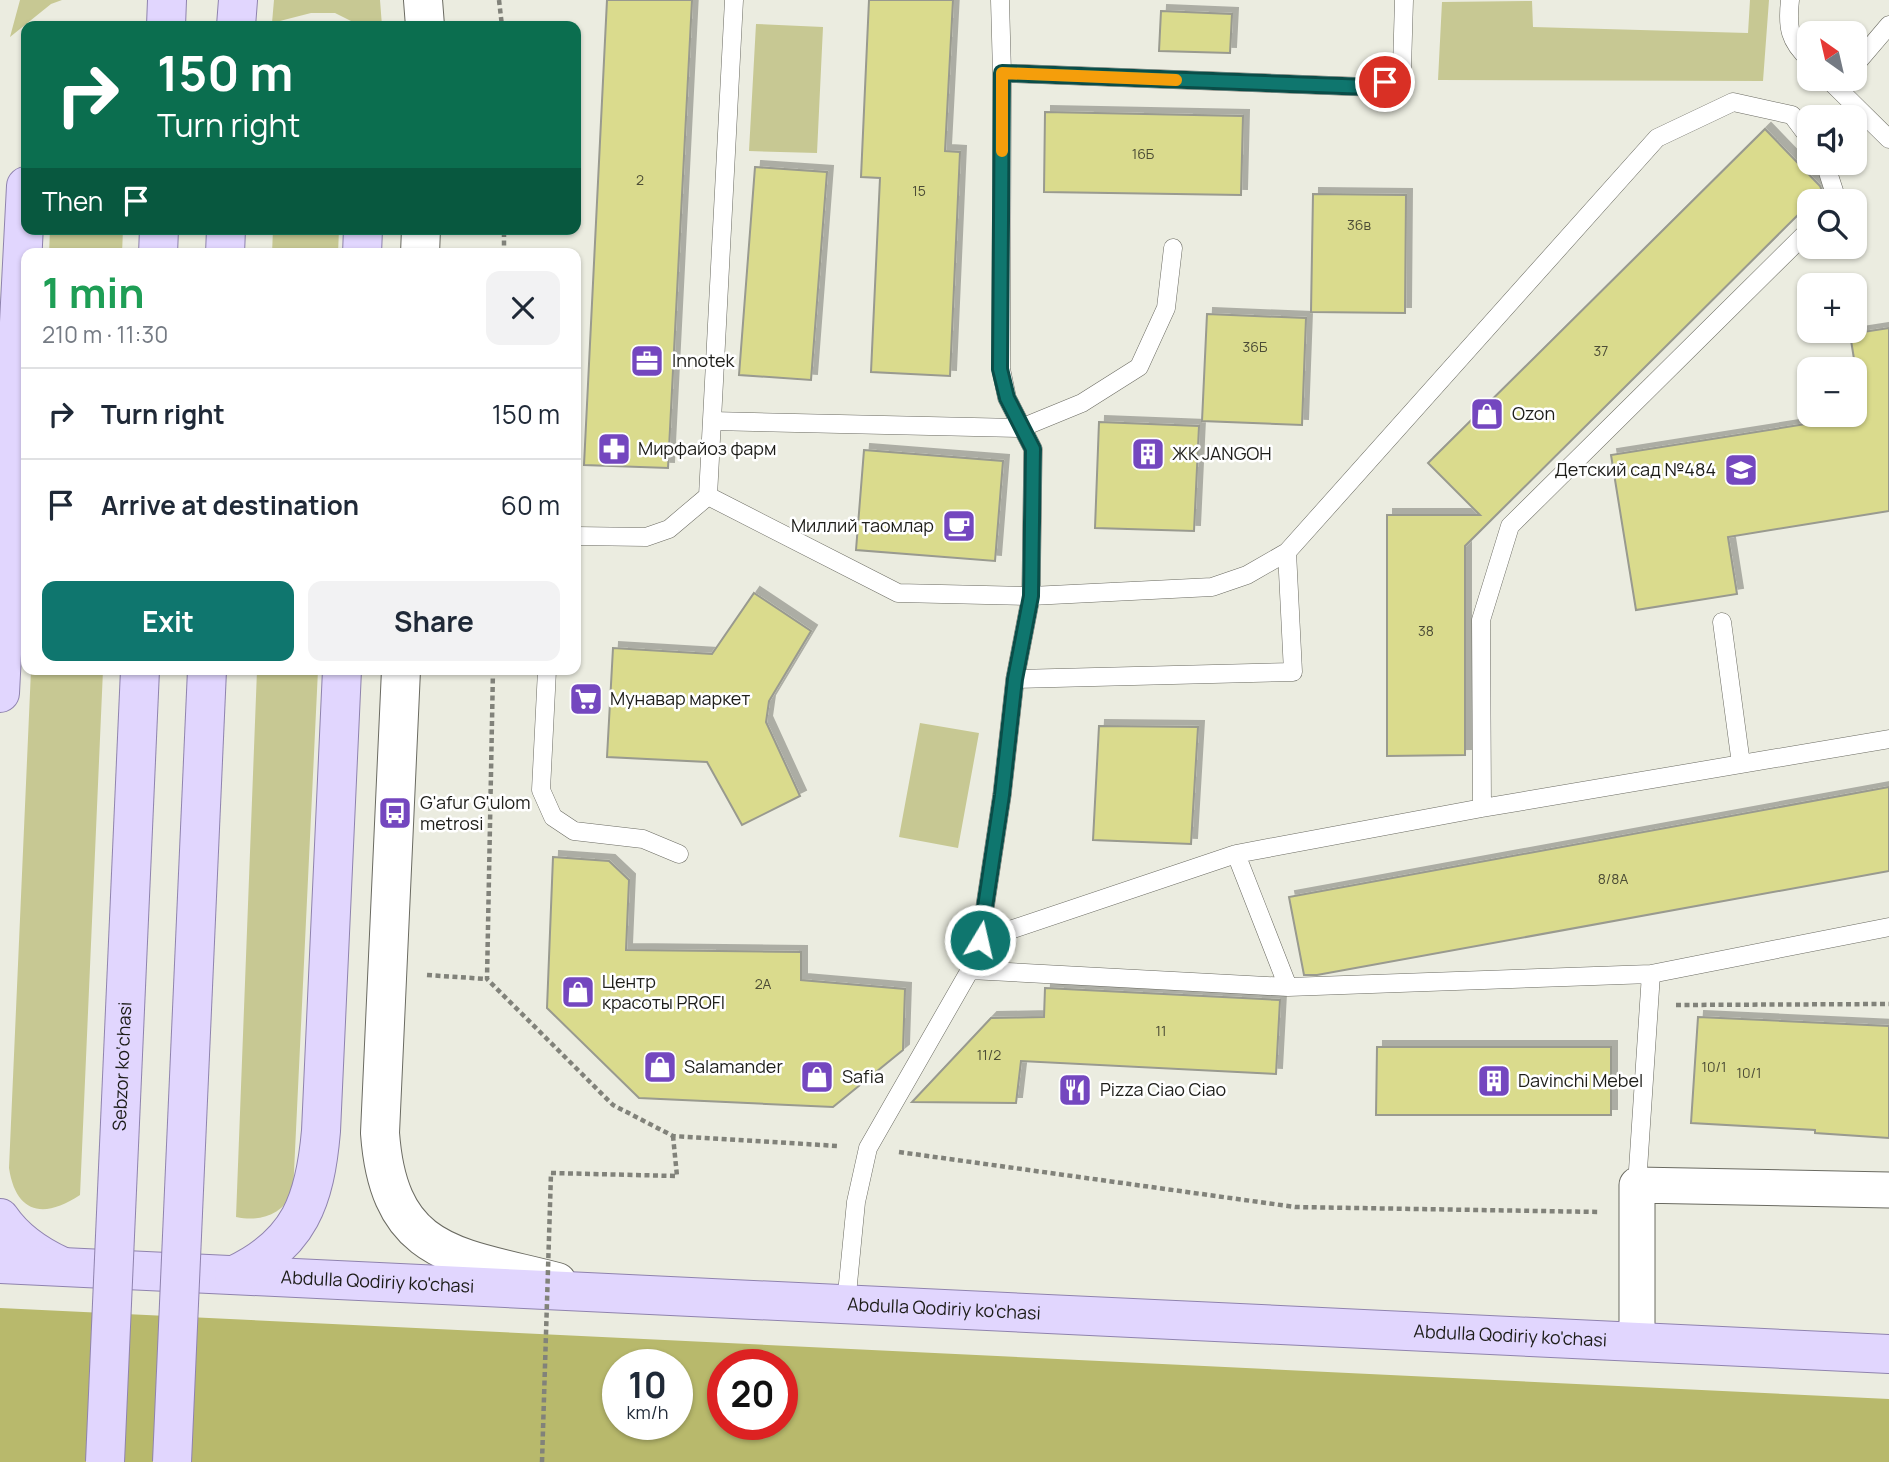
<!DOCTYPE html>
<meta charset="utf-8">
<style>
:root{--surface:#fff;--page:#f2f2f3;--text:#1f2937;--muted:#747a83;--line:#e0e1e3;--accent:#0f766e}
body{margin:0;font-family:Manrope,sans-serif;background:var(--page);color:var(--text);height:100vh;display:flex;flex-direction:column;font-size:26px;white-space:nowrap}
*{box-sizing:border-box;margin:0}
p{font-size:23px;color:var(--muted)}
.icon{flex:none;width:38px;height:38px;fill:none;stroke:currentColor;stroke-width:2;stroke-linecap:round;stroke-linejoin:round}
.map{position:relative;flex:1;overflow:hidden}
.panel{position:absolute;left:21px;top:248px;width:560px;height:427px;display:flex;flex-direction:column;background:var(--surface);border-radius:14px;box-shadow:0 2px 5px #0004}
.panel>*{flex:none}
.banner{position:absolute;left:21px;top:21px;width:560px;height:214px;border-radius:14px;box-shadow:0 2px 5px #0004;background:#0b6e4f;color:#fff;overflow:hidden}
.needle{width:46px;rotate:326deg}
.tools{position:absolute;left:1797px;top:21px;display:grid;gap:14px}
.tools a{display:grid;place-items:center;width:70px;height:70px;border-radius:14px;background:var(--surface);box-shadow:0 2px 5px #0004;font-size:35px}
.speed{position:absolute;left:602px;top:1349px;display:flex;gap:14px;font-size:35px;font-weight:700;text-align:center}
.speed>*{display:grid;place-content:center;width:91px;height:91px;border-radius:50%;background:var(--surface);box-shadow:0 2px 5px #0004;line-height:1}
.speed small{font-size:18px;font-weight:400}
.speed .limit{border:10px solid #d22;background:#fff;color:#111}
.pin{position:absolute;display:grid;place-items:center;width:60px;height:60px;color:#fff;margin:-30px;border:4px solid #fff;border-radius:50%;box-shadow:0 2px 7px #0007}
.me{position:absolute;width:77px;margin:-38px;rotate:9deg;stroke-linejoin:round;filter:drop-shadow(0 0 5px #0008)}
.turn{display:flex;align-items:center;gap:24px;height:147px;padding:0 21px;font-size:32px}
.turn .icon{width:91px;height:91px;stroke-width:2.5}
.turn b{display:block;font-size:49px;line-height:60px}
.then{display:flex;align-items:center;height:66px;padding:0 21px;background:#0003;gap:14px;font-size:26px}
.round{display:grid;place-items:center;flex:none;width:74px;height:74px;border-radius:14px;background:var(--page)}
.head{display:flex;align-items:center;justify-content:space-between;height:119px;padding:0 21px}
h1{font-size:42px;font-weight:700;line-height:52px;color:#1e9e55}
.cta{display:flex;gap:14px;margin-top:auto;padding:14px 21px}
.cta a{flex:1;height:80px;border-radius:14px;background:var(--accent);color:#fff;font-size:28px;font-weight:700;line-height:80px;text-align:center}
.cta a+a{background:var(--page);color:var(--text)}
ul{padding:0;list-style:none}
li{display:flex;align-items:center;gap:21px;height:91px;padding:0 21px;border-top:2px solid var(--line)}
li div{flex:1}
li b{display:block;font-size:26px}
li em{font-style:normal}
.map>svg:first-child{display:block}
.green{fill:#c7c893}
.forest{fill:#b8b96c;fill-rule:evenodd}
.building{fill:#dadb8d;stroke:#999a8f;stroke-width:2;filter:url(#shadow)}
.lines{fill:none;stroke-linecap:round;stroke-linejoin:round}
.service-casing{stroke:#6a6a61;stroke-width:19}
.minor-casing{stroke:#6a6a61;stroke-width:37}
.secondary-casing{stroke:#6a6a61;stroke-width:40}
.primary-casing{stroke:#8f83ae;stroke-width:40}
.path{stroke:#81827a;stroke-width:4.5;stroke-dasharray:5 3.5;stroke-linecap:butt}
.service{stroke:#fff;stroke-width:18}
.minor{stroke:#fff;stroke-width:35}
.secondary{stroke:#fff;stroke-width:38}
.primary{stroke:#e1d6fe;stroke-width:38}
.primary-bridge-casing{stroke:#8f83ae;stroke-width:40;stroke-linecap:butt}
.path-bridge{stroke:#81827a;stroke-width:4.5;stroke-dasharray:5 3.5;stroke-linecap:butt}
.primary-bridge{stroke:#e1d6fe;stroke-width:38}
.route-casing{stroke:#0a4d48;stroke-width:18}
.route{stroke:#0f766e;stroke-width:12}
.slow{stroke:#f59e0b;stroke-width:12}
.labels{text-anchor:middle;stroke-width:5;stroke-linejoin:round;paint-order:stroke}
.number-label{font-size:14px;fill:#4c4c36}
.poi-label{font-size:18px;fill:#1d1d19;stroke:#fff;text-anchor:start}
.street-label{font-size:18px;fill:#1d1d19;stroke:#fff}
</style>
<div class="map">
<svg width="1889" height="1462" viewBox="0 0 1889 1462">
<defs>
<filter id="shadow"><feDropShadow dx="6" dy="-6" stdDeviation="0" flood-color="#0004"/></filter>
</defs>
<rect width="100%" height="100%" fill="#ebece0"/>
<path class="green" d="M20,0H62L51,4L10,37Z
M274,0H380L382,26H361L335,13H311L272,23Z
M1750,0H1769L1763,81L1438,80L1442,2L1532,1L1533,27L1748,33Z
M756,24L823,27L817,153L749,151Z
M50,229H123L122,254H49Z
M273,229H339L338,254H272Z
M31,670H103L80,1195C44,1219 16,1214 9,1168Z
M257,670H318L293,1193C281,1215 261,1222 236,1217Z
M920,723L979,733L958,848L899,837Z"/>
<path class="forest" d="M0,1308L1889,1399V1462H0ZM618,1365H677V1424H618ZM723,1365H782V1424H723Z"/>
<path class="building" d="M607,0H692L668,468L584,465Z
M869,0H953L945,151L960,152L950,376L871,372L880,178L861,177Z
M1161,11L1232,14L1230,53L1159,51Z
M1045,112L1243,116L1241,195L1044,192Z
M1765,129L1820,186L1822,191L1465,546V755L1387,756V515H1480L1428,463Z
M755,167L827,172L811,380L739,375Z
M1313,194L1406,195L1405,313L1311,312Z
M1207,314L1306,318L1302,425L1202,421Z
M1889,328V511L1728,537L1737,594L1636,610L1611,455L1863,415L1850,334Z
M1099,422L1199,426L1194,531L1095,528Z
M864,450L1003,461L995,561L856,550Z
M754,593L811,631L769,701L766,722L800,796L742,825L707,762L607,757L613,648L712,654Z
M1099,726L1198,727L1191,844L1093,840Z
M1889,787V871L1317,975H1304L1289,897Z
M553,857L609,861L629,880L626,950L801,952V980L905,989L903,1050L833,1107L639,1098L547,1008Z
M1045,988L1280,1000L1276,1074L1021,1061L1016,1103L912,1102L991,1018L1044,1017Z
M1698,1017L1889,1026V1138L1815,1133V1130L1691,1123Z
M1377,1047H1611V1115H1376Z"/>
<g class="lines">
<defs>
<path id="service" d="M1000,0L1002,73L1001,369L1007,398L1033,449L1031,596L1212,587L1247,575L1287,552L1657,138L1733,102L1792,115L1810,139
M1790,0C1787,27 1789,41 1810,60
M1855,65L1889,25
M1002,73L1368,87L1385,82L1402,68L1404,0
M1828,79L1889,139
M1825,163L1836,197L1832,201
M712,421L1021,428L1082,403L1139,367L1166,308L1173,248
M708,496L898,593L1031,596L1015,679L1002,795L980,940L970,970L868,1148L856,1202L846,1304
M576,536L646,537L669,529L708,496L734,0
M1722,622L1741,764
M547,670L541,790L553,817L574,831L643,839L679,854
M1015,679L1293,672L1287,552
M1482,808L1481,620L1510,526L1810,229
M1236,854L1288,987
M980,940L1236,854L1482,808L1889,739
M970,970L1288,987L1651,974L1889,927
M1637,1185L1651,974"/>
<path id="minor" d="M1637,1342V1185L1889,1190"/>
<path id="secondary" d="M423,0L425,26
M420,254L421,229
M401,670L380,1133C389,1257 457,1256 557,1282"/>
<g id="primary">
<path d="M166,26L167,0"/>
<path d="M236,26L238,0"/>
<path d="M158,254L159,229"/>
<path d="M225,254L226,229"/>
<path d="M362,254L363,229"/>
<path d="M0,693L26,186"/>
<path d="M0,1218C15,1240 37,1255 61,1266"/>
<path id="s1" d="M0,1264L1889,1354"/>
<path d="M234,1275C300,1244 315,1200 321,1131L342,670"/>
</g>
</defs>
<use href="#service" class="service-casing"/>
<use href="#minor" class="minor-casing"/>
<use href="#secondary" class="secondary-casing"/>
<use href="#primary" class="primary-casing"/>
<path class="path" d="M499,0L502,26
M504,254V229
M493,670L487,979L613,1105L673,1136L838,1146
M427,975L487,979
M1676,1005L1889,1004
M899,1152L1295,1207L1600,1212
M551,1173L677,1176L673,1136"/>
<use href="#service" class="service"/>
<use href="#minor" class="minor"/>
<use href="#secondary" class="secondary"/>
<use href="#primary" class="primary"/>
<defs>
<g id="primary-bridge">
<path id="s2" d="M105,1462L140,670"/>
<path d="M172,1462L207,670"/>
</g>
</defs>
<use href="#primary-bridge" class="primary-bridge-casing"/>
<path class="path-bridge" d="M542,1462L551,1173"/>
<use href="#primary-bridge" class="primary-bridge"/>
</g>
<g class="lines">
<defs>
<path id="route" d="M980,940L1002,795L1015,679L1031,596L1033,449L1007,398L1000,369L1002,73L1368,87L1385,82"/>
</defs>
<use href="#route" class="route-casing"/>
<use href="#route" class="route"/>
<path class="slow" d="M1002,151V73L1176,80"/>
</g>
<defs>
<symbol id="office-square" viewBox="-11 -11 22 22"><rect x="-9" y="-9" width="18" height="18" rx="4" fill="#7447bf" stroke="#fff"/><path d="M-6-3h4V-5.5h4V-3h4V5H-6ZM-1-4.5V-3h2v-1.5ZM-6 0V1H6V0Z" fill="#fff"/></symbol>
<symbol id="shop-square" viewBox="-11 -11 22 22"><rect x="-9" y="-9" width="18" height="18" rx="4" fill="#7447bf" stroke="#fff"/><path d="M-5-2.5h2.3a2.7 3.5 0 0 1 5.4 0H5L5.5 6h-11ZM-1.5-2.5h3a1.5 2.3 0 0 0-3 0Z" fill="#fff"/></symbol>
<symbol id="pharmacy-square" viewBox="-11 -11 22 22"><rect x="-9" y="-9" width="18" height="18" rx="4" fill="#7447bf" stroke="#fff"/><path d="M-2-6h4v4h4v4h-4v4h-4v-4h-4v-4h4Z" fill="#fff"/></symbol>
<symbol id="building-square" viewBox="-11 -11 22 22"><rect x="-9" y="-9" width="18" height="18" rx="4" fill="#7447bf" stroke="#fff"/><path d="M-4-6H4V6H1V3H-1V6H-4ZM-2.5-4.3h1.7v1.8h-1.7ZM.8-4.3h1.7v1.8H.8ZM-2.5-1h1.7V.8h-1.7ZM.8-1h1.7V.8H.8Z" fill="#fff"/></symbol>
<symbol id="school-square" viewBox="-11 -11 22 22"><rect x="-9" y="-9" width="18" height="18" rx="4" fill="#7447bf" stroke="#fff"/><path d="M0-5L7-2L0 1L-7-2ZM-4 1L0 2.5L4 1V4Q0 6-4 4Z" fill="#fff"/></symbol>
<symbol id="cafe-square" viewBox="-11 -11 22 22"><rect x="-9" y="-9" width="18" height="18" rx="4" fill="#7447bf" stroke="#fff"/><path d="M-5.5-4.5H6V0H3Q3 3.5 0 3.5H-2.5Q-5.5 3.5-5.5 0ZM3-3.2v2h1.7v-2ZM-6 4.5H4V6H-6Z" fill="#fff"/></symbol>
<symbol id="supermarket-square" viewBox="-11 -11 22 22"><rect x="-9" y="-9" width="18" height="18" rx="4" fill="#7447bf" stroke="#fff"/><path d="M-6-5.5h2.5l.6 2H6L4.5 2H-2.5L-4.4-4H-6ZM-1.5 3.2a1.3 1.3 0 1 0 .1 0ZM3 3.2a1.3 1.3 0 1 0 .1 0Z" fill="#fff"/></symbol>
<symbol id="bus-square" viewBox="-11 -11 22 22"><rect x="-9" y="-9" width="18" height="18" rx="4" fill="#7447bf" stroke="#fff"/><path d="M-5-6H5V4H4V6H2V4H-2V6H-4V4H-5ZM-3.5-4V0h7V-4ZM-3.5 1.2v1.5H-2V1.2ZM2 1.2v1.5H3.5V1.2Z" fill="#fff"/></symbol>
<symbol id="restaurant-square" viewBox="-11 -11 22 22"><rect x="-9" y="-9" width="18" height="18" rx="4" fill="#7447bf" stroke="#fff"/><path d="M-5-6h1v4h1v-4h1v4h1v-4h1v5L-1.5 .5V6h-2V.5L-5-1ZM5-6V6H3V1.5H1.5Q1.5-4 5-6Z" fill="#fff"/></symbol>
</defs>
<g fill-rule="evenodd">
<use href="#office-square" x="628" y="342" width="38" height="38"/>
<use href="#shop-square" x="1468" y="395" width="38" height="38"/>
<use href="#pharmacy-square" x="595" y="430" width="38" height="38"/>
<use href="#building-square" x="1129" y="435" width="38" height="38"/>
<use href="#school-square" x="1722" y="451" width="38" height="38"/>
<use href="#cafe-square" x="940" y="507" width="38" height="38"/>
<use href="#supermarket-square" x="567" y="680" width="38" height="38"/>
<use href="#bus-square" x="376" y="794" width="38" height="38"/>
<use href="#shop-square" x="559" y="973" width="38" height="38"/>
<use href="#shop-square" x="641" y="1048" width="38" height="38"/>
<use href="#shop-square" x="798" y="1058" width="38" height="38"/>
<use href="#building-square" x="1475" y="1062" width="38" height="38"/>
<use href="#restaurant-square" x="1056" y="1071" width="38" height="38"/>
</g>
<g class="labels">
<g class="number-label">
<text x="1143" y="159">16Б</text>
<text x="640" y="185">2</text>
<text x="919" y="196">15</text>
<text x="1359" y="230">36в</text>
<text x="1255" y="352">36Б</text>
<text x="1601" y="356">37</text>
<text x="1426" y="636">38</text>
<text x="1613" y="884">8/8A</text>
<text x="763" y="989">2А</text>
<text x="1161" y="1036">11</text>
<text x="989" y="1060">11/2</text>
<text x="1714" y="1072">10/1</text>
<text x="1749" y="1078">10/1</text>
</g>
<g class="poi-label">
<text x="672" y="367">Innotek</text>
<text x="1512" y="420">Ozon</text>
<text x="638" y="455">Мирфайоз фарм</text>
<text x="1172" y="460">ЖК JANGOH</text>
<text x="1716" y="476" text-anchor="end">Детский сад №484</text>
<text x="934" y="532" text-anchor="end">Миллий таомлар</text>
<text x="610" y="705">Мунавар маркет</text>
<text x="420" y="809">G'afur G'ulom<tspan x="420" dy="21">metrosi</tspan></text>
<text x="602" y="988">Центр<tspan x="602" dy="21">красоты PROFI</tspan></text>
<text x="684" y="1073">Salamander</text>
<text x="842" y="1083">Safia</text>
<text x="1518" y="1087">Davinchi Mebel</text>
<text x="1100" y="1096">Pizza Ciao Ciao</text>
</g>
<g class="street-label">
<text dy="6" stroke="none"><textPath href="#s2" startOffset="396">Sebzor ko‘chasi</textPath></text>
<text dy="6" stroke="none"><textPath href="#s1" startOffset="378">Abdulla Qodiriy ko'chasi</textPath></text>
<text dy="6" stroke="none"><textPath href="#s1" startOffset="945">Abdulla Qodiriy ko'chasi</textPath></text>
<text dy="6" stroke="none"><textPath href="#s1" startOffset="1512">Abdulla Qodiriy ko'chasi</textPath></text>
</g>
</g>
</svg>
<div class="tools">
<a><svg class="needle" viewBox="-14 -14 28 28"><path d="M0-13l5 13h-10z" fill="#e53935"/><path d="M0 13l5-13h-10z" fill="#747a83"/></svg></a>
<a><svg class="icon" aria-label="sound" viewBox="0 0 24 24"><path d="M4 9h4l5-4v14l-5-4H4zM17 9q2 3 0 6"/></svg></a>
<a><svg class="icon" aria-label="search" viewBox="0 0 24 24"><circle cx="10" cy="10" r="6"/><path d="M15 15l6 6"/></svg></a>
<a>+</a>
<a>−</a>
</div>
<div class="speed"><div>10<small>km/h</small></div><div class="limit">20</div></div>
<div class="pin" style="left:1385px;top:82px;background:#d93025"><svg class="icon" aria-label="arrive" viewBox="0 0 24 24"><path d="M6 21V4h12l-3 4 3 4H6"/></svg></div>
<svg class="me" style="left:980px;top:940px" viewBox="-20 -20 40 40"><circle r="17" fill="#0f766e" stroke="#fff" stroke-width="3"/><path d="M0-11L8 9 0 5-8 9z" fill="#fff"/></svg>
<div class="banner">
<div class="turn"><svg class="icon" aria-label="right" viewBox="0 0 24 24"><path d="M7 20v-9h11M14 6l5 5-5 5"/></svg><div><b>150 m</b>Turn right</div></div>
<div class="then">Then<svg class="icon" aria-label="arrive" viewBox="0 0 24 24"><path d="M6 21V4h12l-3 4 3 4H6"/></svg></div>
</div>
<section class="panel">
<div class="head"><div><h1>1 min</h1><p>210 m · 11:30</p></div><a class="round"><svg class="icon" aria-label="close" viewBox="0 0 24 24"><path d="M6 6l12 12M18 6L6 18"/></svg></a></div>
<ul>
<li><svg class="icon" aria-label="right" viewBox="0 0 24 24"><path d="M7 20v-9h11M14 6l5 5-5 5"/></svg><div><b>Turn right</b></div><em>150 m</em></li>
<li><svg class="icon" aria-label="arrive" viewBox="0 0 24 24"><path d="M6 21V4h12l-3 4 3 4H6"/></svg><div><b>Arrive at destination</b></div><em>60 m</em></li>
</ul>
<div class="cta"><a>Exit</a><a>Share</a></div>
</section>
</div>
